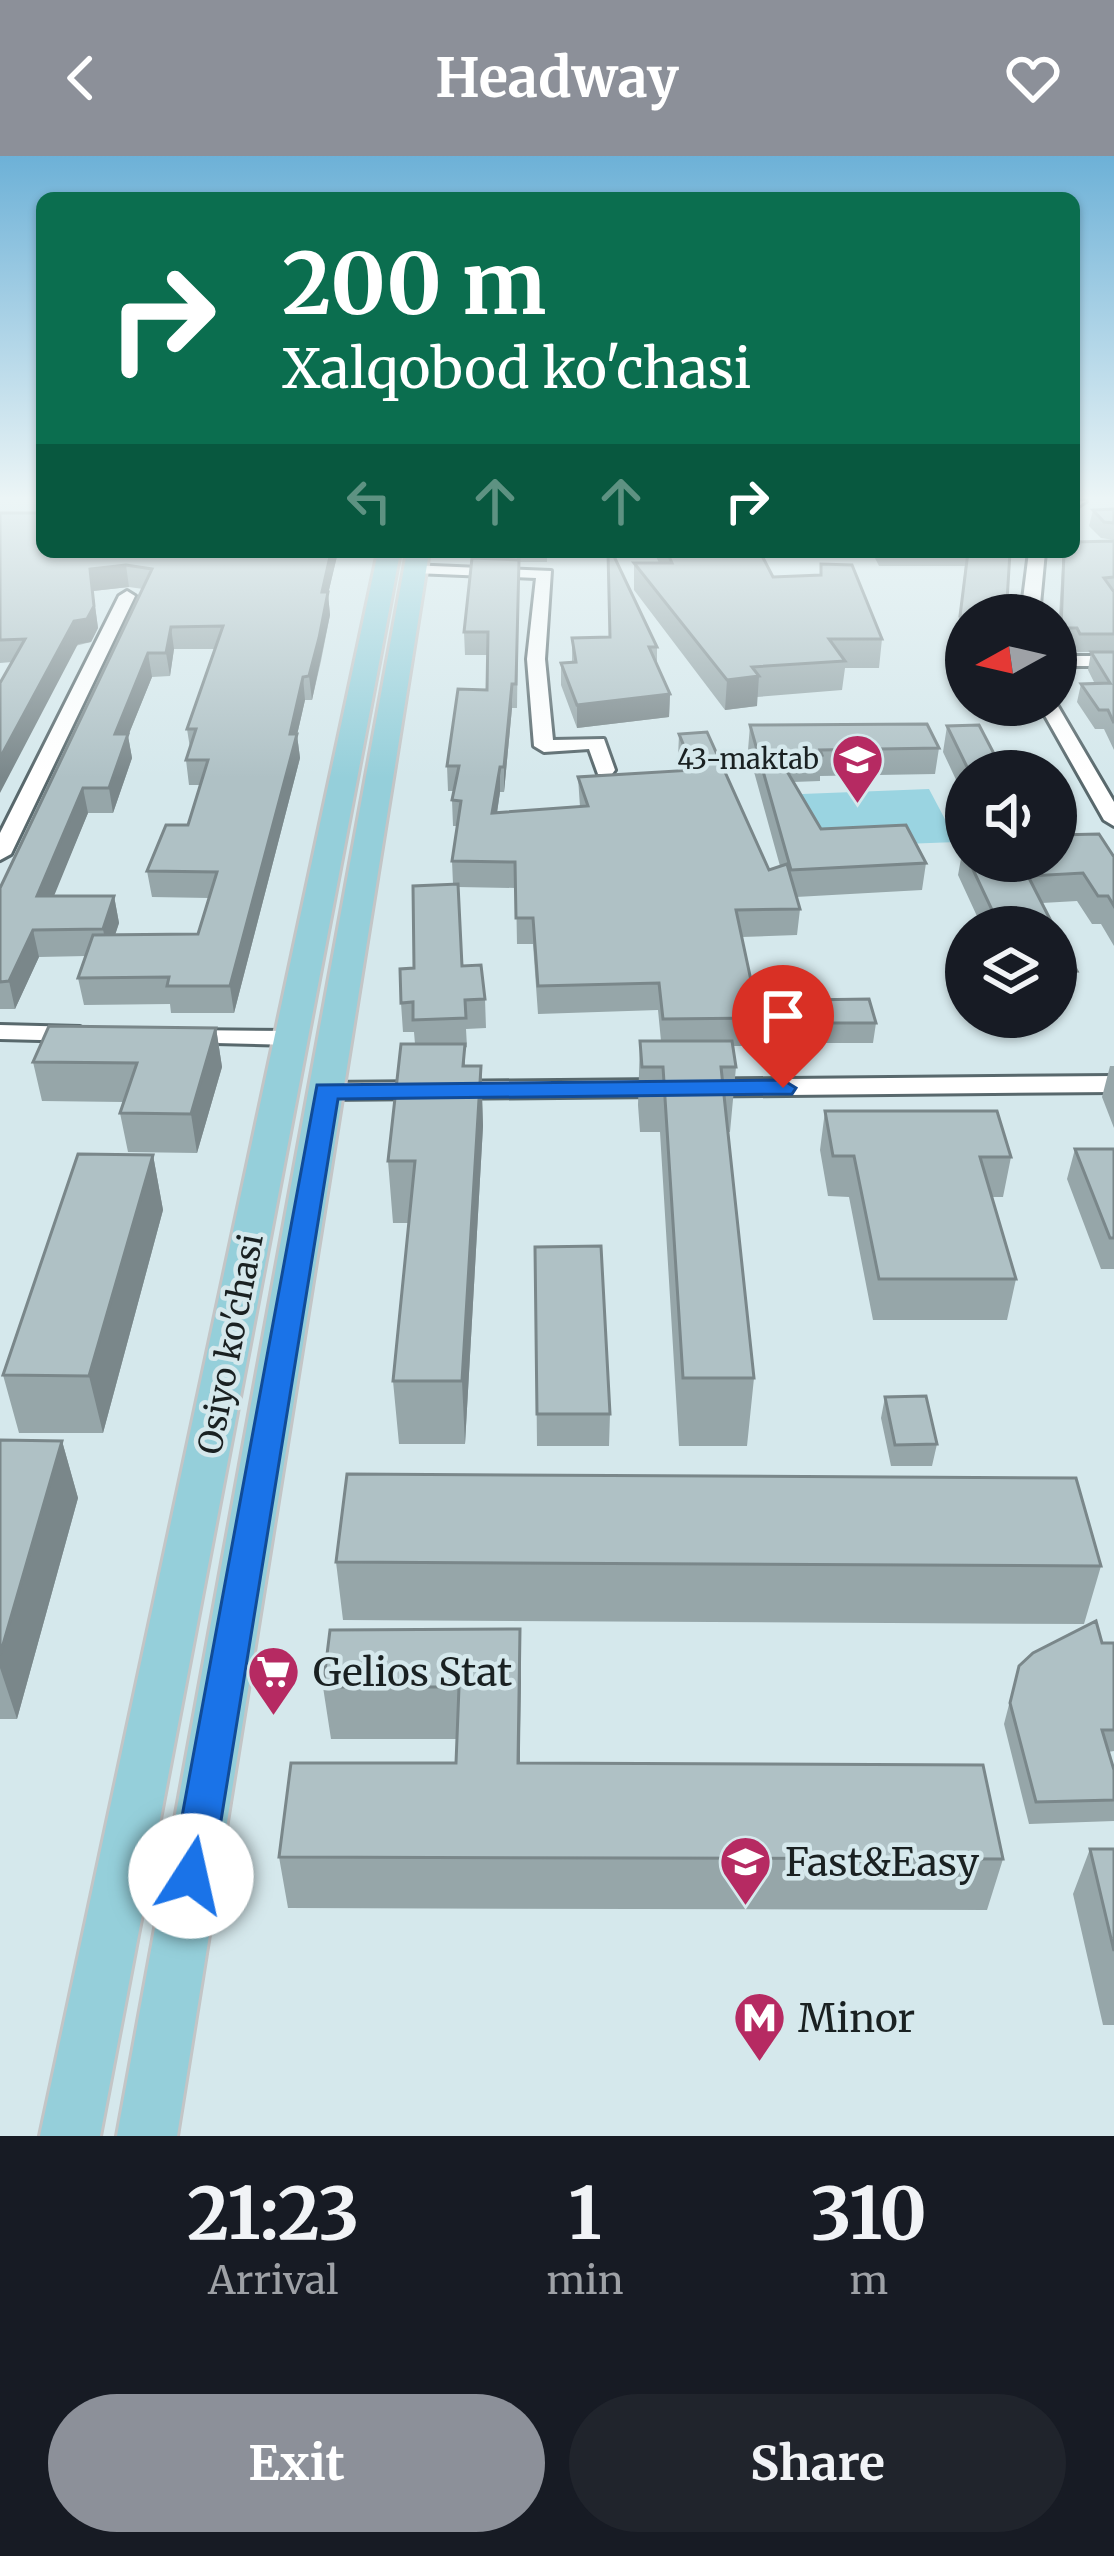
<!DOCTYPE html>
<style>
:root{--surface:#171b24;--page:#20242c;--text:#f1f3f6;--muted:#9ea1a6;--accent:#8c9099}
body{margin:0;font-family:Merriweather,serif;background:var(--page);color:var(--text);height:100vh;display:flex;flex-direction:column;font-size:45px;white-space:nowrap}
*{box-sizing:border-box;margin:0}
p{font-size:39px;color:var(--muted)}
.icon{flex:none;width:66px;height:66px;fill:none;stroke:currentColor;stroke-width:2;stroke-linecap:round;stroke-linejoin:round}
.map{position:relative;height:1980px;overflow:hidden}
.sheet{display:flex;flex-direction:column;background:var(--surface);flex:1}
.sheet>*{flex:none}
.guide{position:absolute;left:36px;top:36px;width:1044px;height:366px;border-radius:18px;box-shadow:0 3px 9px #0004;background:#0b6e4f;color:#fff;overflow:hidden}
.needle{width:78px;rotate:262deg}
.tools{position:absolute;left:945px;top:438px;display:grid;gap:24px}
.tools a{display:grid;place-items:center;width:132px;height:132px;border-radius:50%;background:var(--surface);box-shadow:0 3px 9px #0004;font-size:60px}
.pin{position:absolute;display:grid;place-items:center;width:102px;height:102px;color:#fff;margin:-123px -51px;border-radius:50% 50% 50% 0;rotate:-45deg;box-shadow:0 0 12px #0007}
.pin .icon{rotate:45deg}
.me{position:absolute;width:132px;margin:-66px;rotate:10deg;stroke-linejoin:round;filter:drop-shadow(0 0 9px #0008)}
.turn{display:flex;align-items:center;gap:42px;height:252px;padding:0 48px;font-size:54px}
.turn .icon{width:156px;height:156px;stroke-width:2.5}
.turn b{display:block;font-size:84px;line-height:102px}
.lanes{display:flex;align-items:center;height:114px;padding:0 48px;background:#0003;justify-content:center;gap:60px;direction:ltr}
.lanes .off{opacity:.35}
.eta{display:flex;justify-content:space-evenly;align-items:center;height:204px;text-align:center}
.eta b{font-size:72px;font-weight:700;line-height:84px}
.primary-button{display:flex;gap:24px;margin-top:auto;padding:24px 48px}
.primary-button a{flex:1;height:138px;border-radius:72px;background:var(--accent);color:#fff;font-size:48px;font-weight:700;line-height:138px;text-align:center}
.primary-button a+a{background:var(--page);color:var(--text)}
header{display:flex;justify-content:space-between;align-items:center;height:156px;padding:0 48px;background:var(--accent);color:#fff;font-size:54px;font-weight:700}
.map>svg:first-child{display:block}
.green{fill:#9ad4e1}
.lines{fill:none;stroke-linecap:round;stroke-linejoin:round}
.minor-casing{stroke:#58686c;stroke-width:6}
.major-casing{stroke:#c3c5c6;stroke-width:6}
.minor{fill:#fff;fill-rule:evenodd}
.major{fill:#95cfda;fill-rule:evenodd}
.wall{fill:#96a6a9;fill-rule:evenodd}
.shaded-wall{fill:#7a878a}
.building{fill:#afc1c5;stroke:#7a878a;stroke-width:3}
.route{fill:#1a73e8;stroke:#114b97;stroke-width:3}
.labels{text-anchor:middle;stroke-width:9;stroke-linejoin:round;paint-order:stroke}
.far-poi-label{font-size:27px;fill:#1a2122;stroke:#d5e8ec;text-anchor:end}
.street-label{font-size:33px;fill:#1a2122;stroke:#d5e8ec}
.near-poi-label{font-size:39px;fill:#1a2122;stroke:#d5e8ec;text-anchor:start}
</style>
<header><svg class="icon" aria-label="back" viewBox="0 0 24 24"><path d="M15 5l-7 7 7 7"/></svg>Headway<svg class="icon" aria-label="heart" viewBox="0 0 24 24"><path d="M12 20l-8-8c-3-5 5-10 8-4 3-6 11-1 8 4z"/></svg></header>
<div class="map">
<svg width="1114" height="1980" viewBox="0 0 1114 1980">
<rect width="100%" height="100%" fill="#d5e8ec"/>
<path class="green" d="M929,633L957,686L823,691L802,638Z"/>
<g class="lines">
<defs>
<path id="minor" d="M1074,345H1086L1074,353Z
M1029,396H1045L1039,459H1021Z
M409,409L551,415L545,503L553,584L604,583L615,614L612,618H598L589,593L544,596L534,590L527,503L536,422L415,417L409,415Z
M127,435L135,440L11,698L0,704V677L119,440Z
M1056,500H1114V510H1056Z
M1056,547L1114,646V670L1104,664L1039,549Z
M0,869L80,871L92,878L80,885L0,883Z
M184,874L292,875L304,882L292,889L175,886L172,881Z
M1114,920V936L326,943L313,935L326,927Z"/>
<path id="major" d="M378,396H400L100,1980H40Z
M407,396H429L177,1980H117Z"/>
</defs>
<use href="#minor" class="minor-casing"/>
<use href="#major" class="major-casing"/>
<use href="#minor" class="minor"/>
<use href="#major" class="major"/>
</g>
<path class="wall" d="M1114,353V384L1101,382L1089,370L1093,354Z
M0,357L42,396H338L328,438L330,459L321,505L312,544H305L297,579L300,602L234,857H171L170,848L84,849L78,822L86,800L39,801L15,853H0V732L143,433L129,431L93,435L98,472L91,486L12,506L0,507ZM174,493H215L187,573L190,592L186,604L189,629H201L188,669L147,715L152,741L209,742L198,778L115,779L119,767L114,740H53L88,657H113L132,602L128,580L152,521L170,520Z
M1114,385V496H1077L1073,490H1057L1063,396H1074Z
M516,396H547V406H519L517,552H512L504,636H500L497,657L580,651L578,621L683,615L678,602L679,578L769,714L780,710L748,594L750,569L939,592L935,618L820,620V625L793,626L821,673L926,707L922,734L796,741L800,753L797,779L742,781L759,862L757,890H733L736,911L730,976H728L754,1222L747,1290H679L660,976H640L638,949L640,885H661L658,854L538,858L533,788H517L516,732L458,731L462,810L485,843L486,872L466,873L467,891L465,892V910H481L483,970L465,1288H399L393,1225L409,1067H393L388,1005L415,888L414,876H403L401,847L414,812L453,728L452,705L457,670H453L452,644L454,635H448L447,610L487,534L488,499H465L464,476L517,404Z
M654,396H760L773,421L820,419L821,408L882,483L879,512H845L842,534L757,541V550L725,554L634,434V407H659Z
M872,396H1010L1004,459H966V490L956,489L965,410H879Z
M572,482L657,491V509L670,538L669,561L577,572L561,529V507L572,506Z
M1091,496H1114V594L1104,573H1095L1077,546L1081,528H1095L1088,514Z
M947,570L1003,615H966V645L943,596Z
M966,691V705H1056L1114,701V790L1101,768H1092L1077,745L1042,747L1054,771H982L958,719L963,692Z
M1056,775L1077,815L1070,844L1056,845Z
M805,844L876,867L873,887H808L802,864Z
M216,872L222,911L197,997L128,996L120,957L124,946L42,945L33,906Z
M1110,910H1114V972L1102,941Z
M825,955L1011,1001L1003,1041H992L1016,1123L1007,1164H873L849,1041L828,1040L820,994Z
M1075,993H1114V1113H1101L1067,1023Z
M153,999L163,1054L103,1277H19L3,1219Z
M535,1091L610,1258L609,1290H537Z
M885,1241L937,1288L932,1310H891L881,1262Z
M0,1284L62,1285L78,1342L17,1563H0Z
M336,1406L1101,1410L1084,1468L343,1464Z
M520,1473V1607L1003,1703L987,1754L288,1752L279,1701L456,1607L457,1583H331L323,1531Z
M1102,1487H1114V1595L1108,1596L1114,1614V1665L1029,1668L1004,1568L1019,1510Z
M1090,1693H1114V1869H1103L1073,1738Z"/>
<path class="shaded-wall" d="M331,396H338L328,438L330,459L312,544L309,520L322,436Z
M126,409L129,431L93,435L98,472L91,486L78,488L0,637V602L90,413Z
M171,471L174,493L170,520L166,497Z
M148,497L152,521L128,580L132,602L113,657L109,632L115,578Z
M759,520L757,550L725,554L727,524Z
M303,521L305,544L297,579L300,602L234,857L230,830Z
M512,528V552L504,636V611Z
M670,538L669,561L577,572V549Z
M500,611V636L493,683L492,657Z
M83,632L88,657L43,767L37,740Z
M114,740L119,767L108,800L103,773Z
M33,774L39,801L15,853L9,825Z
M216,872L222,911L197,997L191,958Z
M481,910L483,970L465,1288L462,1225Z
M153,999L163,1054L103,1277L89,1220Z
M62,1285L78,1342L17,1563L0,1512V1499Z
M520,1473L521,1526L519,1659L518,1607Z"/>
<path class="building" d="M1114,353V367L1104,366L1093,354Z
M0,357H42V396H331L322,436H328L319,482L309,520L303,521L290,578H297L230,830H167L169,821L78,822L93,779L198,778L217,716L147,715L166,669H188L208,604H186L196,573H187L223,470L171,471L166,497H148L115,578H128L109,632H83L37,740H114L103,773L33,774L9,825L0,826V732L152,413L126,409L90,413L94,450L87,463L74,465L0,602V527L25,483L0,484Z
M1114,385V421L1104,422L1114,436V478H1080L1077,472H1061L1064,396H1074V386Z
M608,396H612L657,491H649L670,538L577,549L561,507L576,506L572,482L610,481Z
M667,396H760L773,421L821,419V408L852,409L882,483H829L845,505L752,511L759,520L727,524L634,407H672Z
M968,396H1010L1007,445L999,444L1000,459L960,460Z
M472,402L519,404L516,528H512L504,611H500L492,657L588,650L578,621L694,614L679,578L707,576L769,714L787,708L800,753L736,754L759,862L663,863L659,827L538,830L533,762H516L515,706L452,705L461,645L452,644L459,610H447L458,533L487,534L488,476H464Z
M1091,496H1114V567L1108,554H1099L1081,528L1110,527Z
M927,568L939,592L820,594L822,599L778,600L821,673L906,669L926,707L791,714L750,569Z
M979,569L1003,615H969L947,570Z
M1099,678L1114,701V750L1108,740H1098L1083,717L1028,720L1054,771H1000L969,705H1056V679Z
M458,728L462,810L481,809L485,843L465,844L466,862L413,864V846L401,847L400,813L414,812L413,730Z
M1056,775L1077,815L1056,816Z
M869,843L876,867H810L805,844Z
M49,870L216,872L191,958L120,957L137,907L33,906Z
M640,885H732L736,911H721L754,1222H683L663,911H642Z
M401,888H465L463,910H481L462,1225H393L415,1005H388Z
M825,955H997L1011,1001H980L1016,1123H879L854,1000H833Z
M1075,993H1114V1082H1110Z
M78,998L153,999L89,1220L3,1219Z
M601,1090L610,1258H537L535,1091Z
M926,1240L937,1288L895,1289L885,1241Z
M0,1284L62,1285L0,1499Z
M347,1318L1076,1322L1101,1410L336,1406Z
M1096,1465L1102,1487H1114V1574H1102L1114,1614V1644L1036,1646L1010,1547L1019,1510L1033,1497Z
M520,1473L518,1607L983,1609L1003,1703L279,1701L291,1607H456L459,1531H323L330,1474Z
M1090,1693H1114V1795Z"/>
<linearGradient id="sky" x2="0" y2="1"><stop stop-color="#6db1d7"/><stop offset="0.55" stop-color="#ecf5f6"/><stop offset="1" stop-color="#ecf5f6" stop-opacity="0"/></linearGradient>
<rect width="1114" height="622" fill="url(#sky)"/>
<path class="route" d="M783,924L796,932L792,938L338,943L212,1720L206,1733L191,1739L177,1733L171,1720L317,929Z"/>
<defs>
<symbol id="school-pin" viewBox="-11 -11 22 30"><path d="M0 17L-7.5 6A9.5 9.5 0 1 1 7.5 6Z" fill="#b62a62" stroke="#d5e8ec"/><path d="M0-5L7-2L0 1L-7-2ZM-4 1L0 2.5L4 1V4Q0 6-4 4Z" fill="#fff"/></symbol>
<symbol id="supermarket-pin" viewBox="-11 -11 22 30"><path d="M0 17L-7.5 6A9.5 9.5 0 1 1 7.5 6Z" fill="#b62a62" stroke="#d5e8ec"/><path d="M-6-5.5h2.5l.6 2H6L4.5 2H-2.5L-4.4-4H-6ZM-1.5 3.2a1.3 1.3 0 1 0 .1 0ZM3 3.2a1.3 1.3 0 1 0 .1 0Z" fill="#fff"/></symbol>
<symbol id="metro-pin" viewBox="-11 -11 22 30"><path d="M0 17L-7.5 6A9.5 9.5 0 1 1 7.5 6Z" fill="#b62a62" stroke="#d5e8ec"/><path d="M-5.5 5V-5H-3L0 0L3-5H5.5V5H3V-.5L0 4L-3-.5V5Z" fill="#fff"/></symbol>
</defs>
<g fill-rule="evenodd">
<use href="#school-pin" x="828" y="574" width="59" height="81"/>
<use href="#supermarket-pin" x="244" y="1486" width="59" height="81"/>
<use href="#school-pin" x="716" y="1676" width="59" height="81"/>
<use href="#metro-pin" x="730" y="1832" width="59" height="81"/>
</g>
<g class="labels">
<g class="far-poi-label">
<text x="819" y="613">43-maktab</text>
</g>
<g class="street-label">
<text transform="translate(230 1188) rotate(-79)" y="12">Osiyo ko'chasi</text>
</g>
<g class="near-poi-label">
<text x="313" y="1530">Gelios Stat</text>
<text x="785" y="1720">Fast&amp;Easy</text>
<text x="798" y="1876">Minor</text>
</g>
</g>
</svg>
<div class="tools">
<a><svg class="needle" viewBox="-14 -14 28 28"><path d="M0-13l5 13h-10z" fill="#e53935"/><path d="M0 13l5-13h-10z" fill="#9ea1a6"/></svg></a>
<a><svg class="icon" aria-label="sound" viewBox="0 0 24 24"><path d="M4 9h4l5-4v14l-5-4H4zM17 9q2 3 0 6"/></svg></a>
<a><svg class="icon" aria-label="layers" viewBox="0 0 24 24"><path d="M12 4l9 5-9 5-9-5zM3 14l9 5 9-5"/></svg></a>
</div>
<div class="pin" style="left:783px;top:932px;background:#d93025"><svg class="icon" aria-label="arrive" viewBox="0 0 24 24"><path d="M6 21V4h12l-3 4 3 4H6"/></svg></div>
<svg class="me" style="left:191px;top:1720px" viewBox="-20 -20 40 40"><circle r="19" fill="#fff"/><path d="M0-13L10 11 0 6-10 11z" fill="#1a73e8"/></svg>
<div class="guide">
<div class="turn"><svg class="icon" aria-label="right" viewBox="0 0 24 24"><path d="M7 20v-9h11M14 6l5 5-5 5"/></svg><div><b>200 m</b>Xalqobod ko'chasi</div></div>
<div class="lanes"><svg class="icon off" aria-label="left" viewBox="0 0 24 24"><path d="M17 20v-9H6M10 6l-5 5 5 5"/></svg><svg class="icon off" aria-label="ahead" viewBox="0 0 24 24"><path d="M12 20V5M6 11l6-6 6 6"/></svg><svg class="icon off" aria-label="ahead" viewBox="0 0 24 24"><path d="M12 20V5M6 11l6-6 6 6"/></svg><svg class="icon" aria-label="right" viewBox="0 0 24 24"><path d="M7 20v-9h11M14 6l5 5-5 5"/></svg></div>
</div>
</div>
<section class="sheet">
<div class="eta">
<div><b>21:23</b><p>Arrival</p></div>
<div><b>1</b><p>min</p></div>
<div><b>310</b><p>m</p></div>
</div>
<div class="primary-button"><a>Exit</a><a>Share</a></div>
</section>
